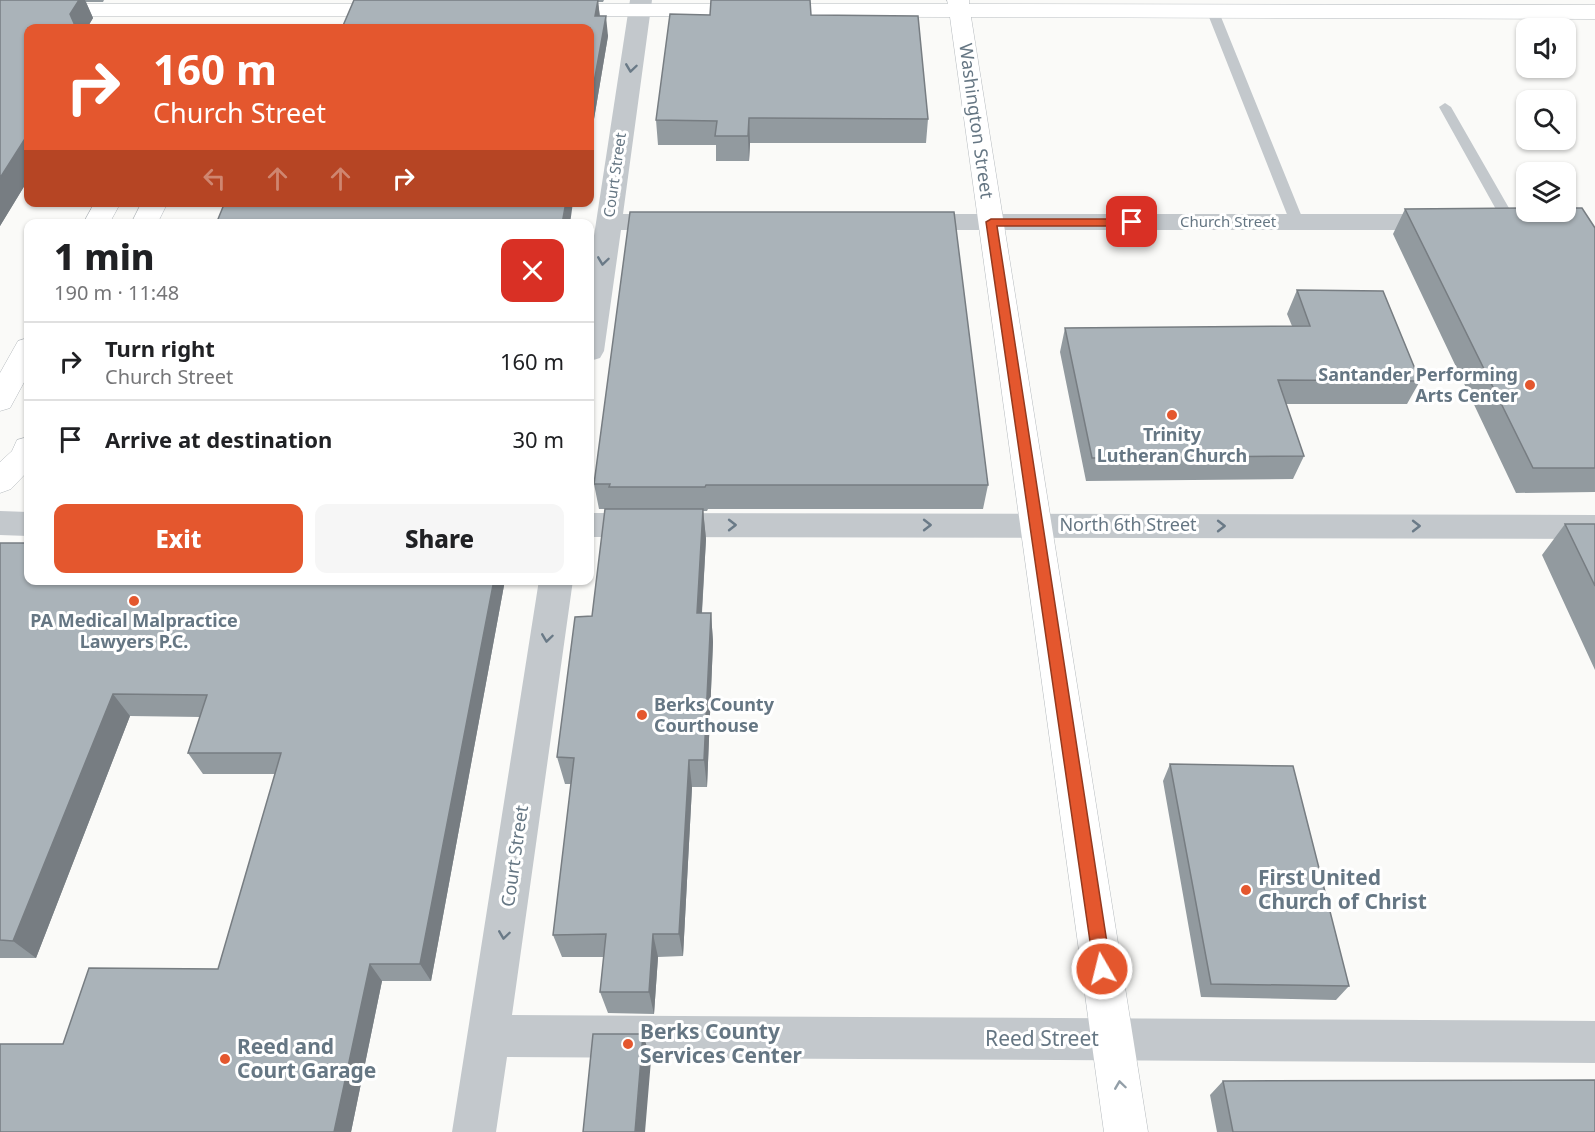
<!DOCTYPE html>
<meta charset="utf-8">
<style>
:root{--surface:#fff;--page:#f6f6f6;--text:#202124;--muted:#757577;--line:#e0e0e0;--accent:#e4572e}
body{margin:0;font-family:"Noto Sans",sans-serif;background:var(--page);color:var(--text);height:100vh;display:flex;flex-direction:column;font-size:22px;white-space:nowrap}
*{box-sizing:border-box;margin:0}
p{font-size:20px;color:var(--muted)}
.icon{flex:none;width:33px;height:33px;fill:none;stroke:currentColor;stroke-width:2;stroke-linecap:round;stroke-linejoin:round}
.map{position:relative;flex:1;overflow:hidden}
.details{position:absolute;left:24px;top:219px;width:570px;height:366px;display:flex;flex-direction:column;background:var(--surface);border-radius:12px;box-shadow:0 2px 4px #0004}
.details>*{flex:none}
.banner{position:absolute;left:24px;top:24px;width:570px;height:183px;border-radius:12px;box-shadow:0 2px 4px #0004;background:#e4572e;color:#fff;overflow:hidden}
.controls{position:absolute;left:1516px;top:18px;display:grid;gap:12px}
.controls a{display:grid;place-items:center;width:60px;height:60px;border-radius:12px;background:var(--surface);box-shadow:0 2px 4px #0004;font-size:30px}
.pin{position:absolute;display:grid;place-items:center;width:51px;height:51px;color:#fff;margin:-26px;border-radius:12px;box-shadow:0 3px 9px #0006}
.me{position:absolute;width:66px;margin:-33px;rotate:352deg;stroke-linejoin:round;filter:drop-shadow(0 0 4px #0008)}
.turn{display:flex;align-items:center;gap:21px;height:126px;padding:0 30px;font-size:27px}
.turn .icon{width:78px;height:78px;stroke-width:2.5}
.turn b{display:block;font-size:42px;line-height:51px}
.lanes{display:flex;align-items:center;height:57px;padding:0 30px;background:#0003;justify-content:center;gap:30px;direction:ltr}
.lanes .off{opacity:.35}
.round{display:grid;place-items:center;flex:none;width:63px;height:63px;border-radius:12px;background:var(--page)}
.headline{display:flex;align-items:center;justify-content:space-between;height:102px;padding:0 30px}
h1{font-size:36px;font-weight:800;line-height:45px}
.cta{display:flex;gap:12px;margin-top:auto;padding:12px 30px}
.cta a{flex:1;height:69px;border-radius:12px;background:var(--accent);color:#fff;font-size:24px;font-weight:800;line-height:69px;text-align:center}
.cta a+a{background:var(--page);color:var(--text)}
ul{padding:0;list-style:none}
li{display:flex;align-items:center;gap:18px;height:78px;padding:0 30px;border-top:2px solid var(--line)}
li div{flex:1}
li b{display:block;font-size:22px}
li em{font-style:normal}
.map>svg:first-child{display:block}
.lines{fill:none;stroke-linecap:round;stroke-linejoin:round}
.primary-casing{stroke:#b5babe;stroke-width:1}
.service{fill:#c3c8cc;fill-rule:evenodd}
.minor{fill:#c3c8cc;fill-rule:evenodd}
.tertiary{fill:#c3c8cc;fill-rule:evenodd}
.primary{fill:#fff;fill-rule:evenodd}
.wall{fill:#929a9f}
.shaded-wall{fill:#777d82}
.building{fill:#aab3b9;stroke:#777d82;stroke-width:1.5}
.oneway{stroke:#6a7a87}
.oneway2{stroke:#939fa8}
.route{fill:#e4572e;stroke:#94391e;stroke-width:1.5}
.poi-dot{fill:#e4572e;stroke:#fff;stroke-width:2}
.labels{text-anchor:middle;stroke-width:6;stroke-linejoin:round;paint-order:stroke}
.far-street-label{font-size:15px;fill:#657683;stroke:#fff}
.street-label{font-size:18px;fill:#657683;stroke:#fff}
.poi-label{font-size:18px;font-weight:bold;fill:#657683;stroke:#fff}
.near-poi-label{font-size:21px;font-weight:bold;fill:#657683;stroke:#fff;text-anchor:start}
.near-street-label{font-size:21px;fill:#657683;stroke:#fff}
</style>
<div class="map">
<svg width="1595" height="1132" viewBox="0 0 1595 1132">
<rect width="100%" height="100%" fill="#fafaf8"/>
<g class="lines">
<defs>
<path id="primary" d="M947,0H969V4L1595,5V19L971,17L1148,1132H1104L950,17L554,16L546,15L543,10L546,5L554,4H948Z
M0,4H394L402,5L405,10L402,15L394,16H0Z
M95,202H121L109,224H83Z
M142,202H168L157,224H131Z
M28,338V375L10,408L0,411V373L18,341Z
M28,437V471L11,489L0,493V462L12,451L17,440Z"/>
</defs>
<use href="#primary" class="primary-casing"/>
<path class="service" d="M1213,8L1219,12L1304,222L1302,225H1292L1290,222L1207,12Z
M1445,103L1451,107L1517,222L1515,225H1505L1503,222L1439,107Z"/>
<path class="minor" d="M630,0H652L623,214H672L681,216L685,222L681,228L672,230H621L604,351L600,358L590,361V262Z
M910,214H1443L1452,216L1456,222L1452,228L1443,230H910L901,228L897,222L901,216Z
M539,580H573L512,1015L1595,1021V1063L507,1057L496,1132H452Z"/>
<path class="tertiary" d="M0,511L28,512V536L0,535Z
M590,513L1595,515V539L590,537Z"/>
<use href="#primary" class="primary"/>
</g>
<path class="wall" d="M0,0H104L103,2H86L93,18L87,28H28V180L0,226Z
M354,0H604L603,2H598L600,16L608,36L594,119H590V28Z
M710,15H811L928,119L926,143H750L749,161H716V145H658L656,120Z
M1405,209L1595,228V492L1516,493L1393,234Z
M1297,290L1420,381L1407,404H1286L1304,456L1293,479L1086,481L1060,352L1065,328L1292,326L1287,314Z
M594,484L988,485L983,509H708L707,511H703L706,539L702,613H711L713,642L707,787H692L683,956L658,957L654,1014L608,1013L600,992L604,957H562L553,935L571,784H565L557,757L592,616L613,509H599Z
M1565,524H1595V670L1542,555Z
M0,543L28,580H505L431,981H382L351,1132H0L63,1044L218,969L275,774H203L188,753L200,717L130,716L36,958H0Z
M1170,764L1349,986L1336,1000L1201,997L1163,781Z
M1223,1081L1595,1132H1217L1210,1095Z"/>
<path class="shaded-wall" d="M79,0H85L93,18L87,28H76L70,14Z
M598,0L600,20L595,16Z
M606,16L608,36L594,119L591,99Z
M749,118L750,143L749,161L748,136Z
M28,134V180L0,226V178Z
M566,202H573L570,224H562Z
M703,509L706,539L700,642L697,613Z
M494,580H505L431,981L420,964Z
M711,613L713,642L707,787L704,760Z
M113,694L130,716L36,958L13,941Z
M689,760L692,787L683,956L679,934Z
M653,934L658,957L654,1014L649,992Z
M370,964L382,981L351,1132H334Z
M643,1034L651,1060L645,1132H635Z"/>
<path class="building" d="M0,0H79L70,14L76,28H28V134L0,178Z
M354,0H598L595,16H606L591,99H590V28H342Z
M711,0H810L811,15L918,16L928,119L749,118L748,136H715L717,121L656,120L670,14L710,15Z
M225,202H566L562,224H216Z
M1527,208V212H1566V208H1582L1595,228V468H1533L1405,209Z
M630,212H954L988,485H706L705,487H609L610,484H594Z
M1297,290L1383,291L1420,381L1278,380L1304,456L1092,458L1065,328L1310,326Z
M605,509H703L697,613H711L704,760H689L679,934H653L649,992H600L606,934L553,935L574,758L557,757L575,617L592,616Z
M1565,524H1595V586Z
M0,543H28V580H494L420,964H370L334,1132H0V1044H63L89,968L218,969L281,753H188L207,695L113,694L13,941L0,940Z
M1170,764L1293,766L1349,986L1211,984Z
M593,1034H643L635,1132H583Z
M1595,1080V1132H1233L1223,1081Z"/>
<defs><path id="oneway-chevron" d="M-2-3.5L2.5 0L-2 3.5" fill="none" stroke-width="1.6" stroke-linecap="round" stroke-linejoin="round" transform="scale(1.5)"/></defs>
<g class="oneway">
<use href="#oneway-chevron" transform="translate(631 68) rotate(98)"/>
<use href="#oneway-chevron" transform="translate(603 261) rotate(98)"/>
<use href="#oneway-chevron" transform="translate(732 525)"/>
<use href="#oneway-chevron" transform="translate(927 525)"/>
<use href="#oneway-chevron" transform="translate(1221 526)"/>
<use href="#oneway-chevron" transform="translate(1416 526)"/>
<use href="#oneway-chevron" transform="translate(547 638) rotate(98)"/>
<use href="#oneway-chevron" transform="translate(504 935) rotate(98)"/>
</g>
<use class="oneway2" href="#oneway-chevron" transform="translate(1120 1085) rotate(-98)"/>
<path class="route" d="M991,219H1132L1138,222L1132,226H997L1111,969L1108,975L1102,977L1096,975L1094,969L986,222Z"/>
<g class="poi-dot">
<circle cx="1530" cy="385" r="6"/>
<circle cx="1172" cy="415" r="6"/>
<circle cx="134" cy="601" r="6"/>
<circle cx="642" cy="715" r="6"/>
<circle cx="1246" cy="890" r="6"/>
<circle cx="628" cy="1044" r="6"/>
<circle cx="225" cy="1059" r="6"/>
</g>
<g class="labels">
<g class="far-street-label">
<text transform="translate(615 175) rotate(-82)" y="5">Court Street</text>
<text x="1228" y="227">Church Street</text>
</g>
<g class="street-label">
<text transform="translate(976 121) rotate(82)" y="6">Washington Street</text>
<text x="1128" y="531">North 6th Street</text>
<text transform="translate(515 856) rotate(-82)" y="6">Court Street</text>
</g>
<g class="poi-label">
<text x="1518" y="381" text-anchor="end">Santander Performing<tspan x="1518" dy="21">Arts Center</tspan></text>
<text x="1172" y="441">Trinity<tspan x="1172" dy="21">Lutheran Church</tspan></text>
<text x="134" y="627">PA Medical Malpractice<tspan x="134" dy="21">Lawyers P.C.</tspan></text>
<text x="654" y="711" text-anchor="start">Berks County<tspan x="654" dy="21">Courthouse</tspan></text>
</g>
<g class="near-poi-label">
<text x="1258" y="885">First United<tspan x="1258" dy="24">Church of Christ</tspan></text>
<text x="640" y="1039">Berks County<tspan x="640" dy="24">Services Center</tspan></text>
<text x="237" y="1054">Reed and<tspan x="237" dy="24">Court Garage</tspan></text>
</g>
<g class="near-street-label">
<text x="1042" y="1046">Reed Street</text>
</g>
</g>
</svg>
<div class="controls">
<a><svg class="icon" aria-label="sound" viewBox="0 0 24 24"><path d="M4 9h4l5-4v14l-5-4H4zM17 9q2 3 0 6"/></svg></a>
<a><svg class="icon" aria-label="search" viewBox="0 0 24 24"><circle cx="10" cy="10" r="6"/><path d="M15 15l6 6"/></svg></a>
<a><svg class="icon" aria-label="layers" viewBox="0 0 24 24"><path d="M12 4l9 5-9 5-9-5zM3 14l9 5 9-5"/></svg></a>
</div>
<div class="pin" style="left:1132px;top:222px;background:#d93025"><svg class="icon" aria-label="arrive" viewBox="0 0 24 24"><path d="M6 21V4h12l-3 4 3 4H6"/></svg></div>
<svg class="me" style="left:1102px;top:969px" viewBox="-20 -20 40 40"><circle r="17" fill="#e4572e" stroke="#fff" stroke-width="3"/><path d="M0-11L8 9 0 5-8 9z" fill="#fff"/></svg>
<div class="banner">
<div class="turn"><svg class="icon" aria-label="right" viewBox="0 0 24 24"><path d="M7 20v-9h11M14 6l5 5-5 5"/></svg><div><b>160 m</b>Church Street</div></div>
<div class="lanes"><svg class="icon off" aria-label="left" viewBox="0 0 24 24"><path d="M17 20v-9H6M10 6l-5 5 5 5"/></svg><svg class="icon off" aria-label="ahead" viewBox="0 0 24 24"><path d="M12 20V5M6 11l6-6 6 6"/></svg><svg class="icon off" aria-label="ahead" viewBox="0 0 24 24"><path d="M12 20V5M6 11l6-6 6 6"/></svg><svg class="icon" aria-label="right" viewBox="0 0 24 24"><path d="M7 20v-9h11M14 6l5 5-5 5"/></svg></div>
</div>
<section class="details">
<div class="headline"><div><h1>1 min</h1><p>190 m · 11:48</p></div><a class="round" style="background:#d93025;color:#fff"><svg class="icon" aria-label="close" viewBox="0 0 24 24"><path d="M6 6l12 12M18 6L6 18"/></svg></a></div>
<ul>
<li><svg class="icon" aria-label="right" viewBox="0 0 24 24"><path d="M7 20v-9h11M14 6l5 5-5 5"/></svg><div><b>Turn right</b><p>Church Street</p></div><em>160 m</em></li>
<li><svg class="icon" aria-label="arrive" viewBox="0 0 24 24"><path d="M6 21V4h12l-3 4 3 4H6"/></svg><div><b>Arrive at destination</b></div><em>30 m</em></li>
</ul>
<div class="cta"><a>Exit</a><a>Share</a></div>
</section>
</div>
